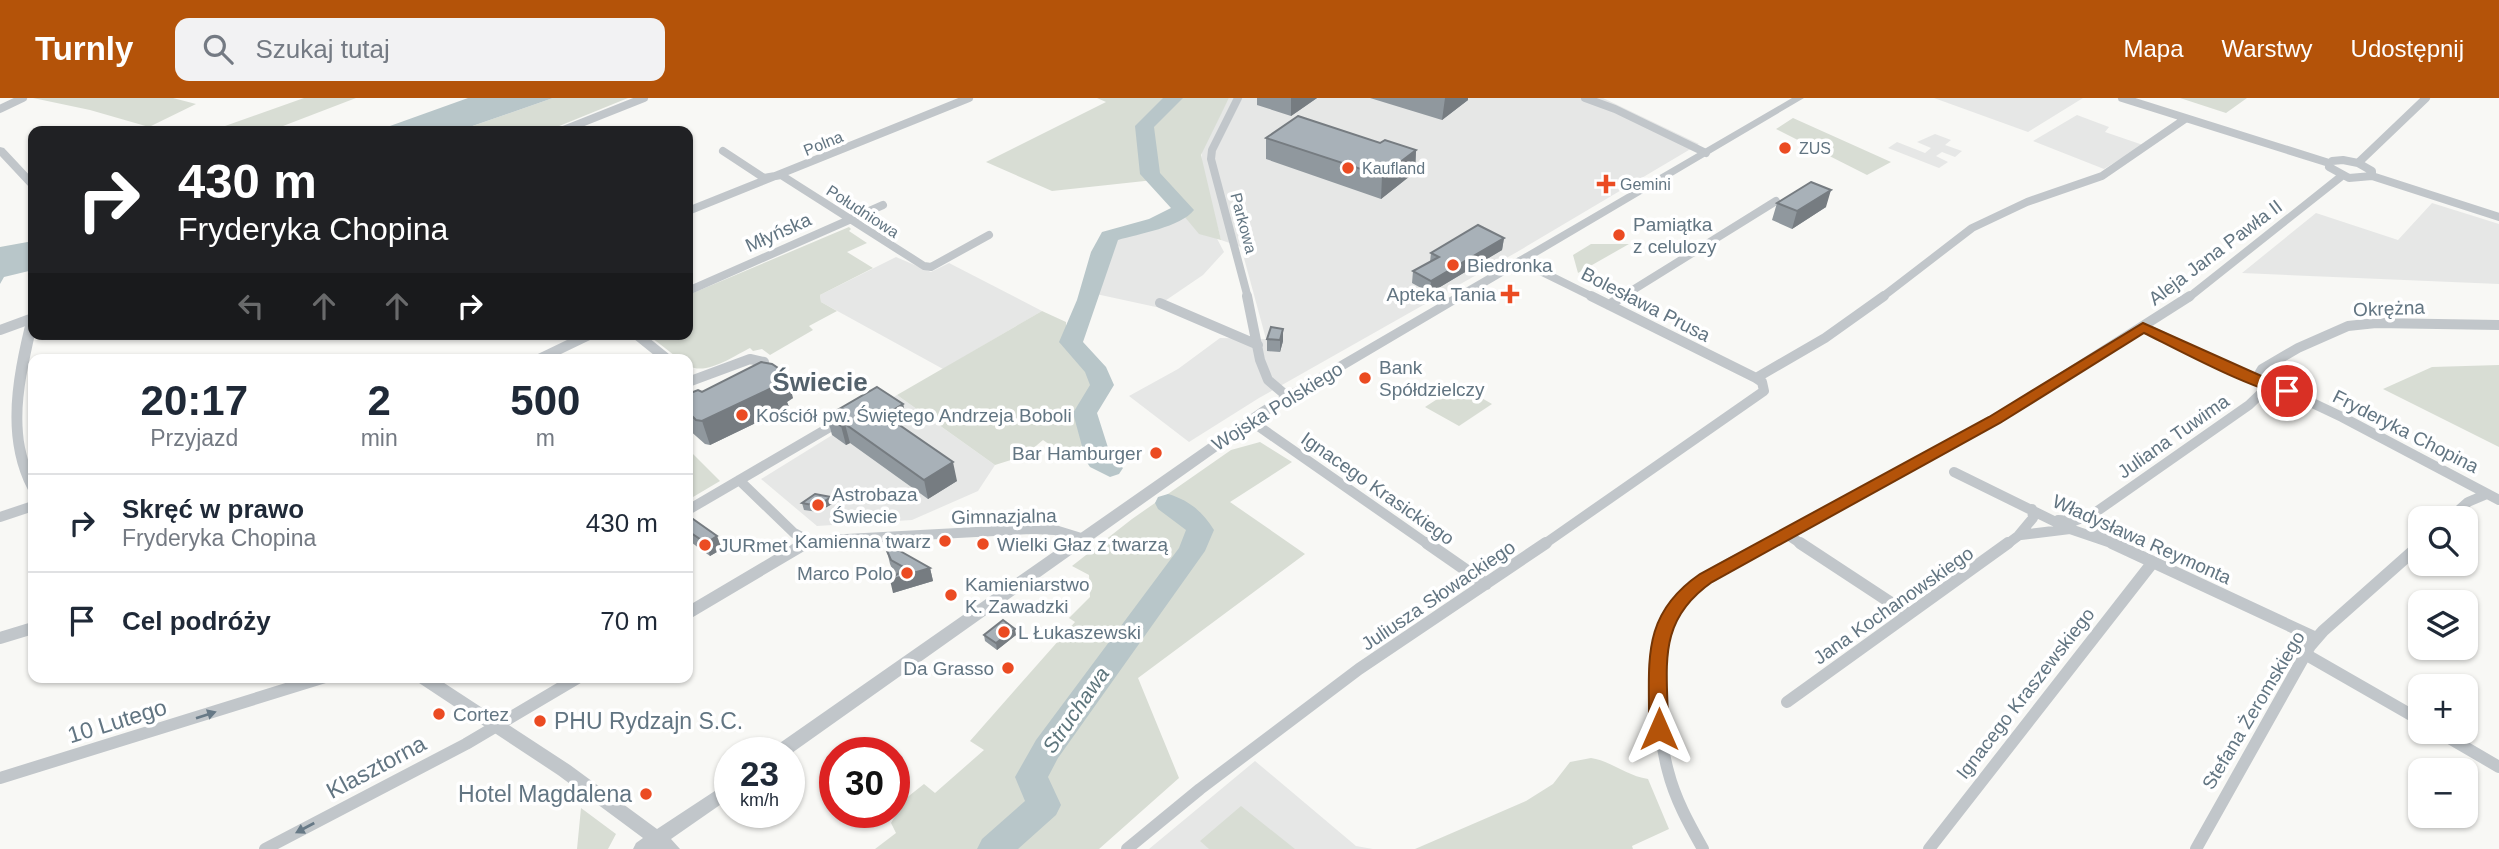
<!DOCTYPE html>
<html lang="pl">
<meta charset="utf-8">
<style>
:root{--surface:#fff;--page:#f2f2f3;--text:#1f2937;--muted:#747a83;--line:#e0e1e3;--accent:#b45309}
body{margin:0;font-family:Arial,sans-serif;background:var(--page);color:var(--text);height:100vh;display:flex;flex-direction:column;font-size:26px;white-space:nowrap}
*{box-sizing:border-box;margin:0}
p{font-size:23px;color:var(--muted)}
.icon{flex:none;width:38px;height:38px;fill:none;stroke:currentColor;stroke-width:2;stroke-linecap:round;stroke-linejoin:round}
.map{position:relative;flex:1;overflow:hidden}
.side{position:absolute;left:28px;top:256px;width:665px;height:329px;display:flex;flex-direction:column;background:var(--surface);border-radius:14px;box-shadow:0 2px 5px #0004}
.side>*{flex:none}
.top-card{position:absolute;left:28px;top:28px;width:665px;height:214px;border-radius:14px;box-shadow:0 2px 5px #0004;background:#202124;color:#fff;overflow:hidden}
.buttons{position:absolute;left:2408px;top:408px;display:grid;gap:14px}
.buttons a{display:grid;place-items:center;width:70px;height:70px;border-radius:14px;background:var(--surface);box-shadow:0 2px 5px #0004;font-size:35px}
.speed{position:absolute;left:714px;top:639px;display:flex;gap:14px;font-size:35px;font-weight:700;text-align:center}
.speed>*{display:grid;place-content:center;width:91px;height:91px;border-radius:50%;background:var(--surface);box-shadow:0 2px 5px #0004;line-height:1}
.speed small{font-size:18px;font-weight:400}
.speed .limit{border:10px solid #d22;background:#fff;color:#111}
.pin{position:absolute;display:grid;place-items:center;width:60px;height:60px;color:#fff;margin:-30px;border:4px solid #fff;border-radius:50%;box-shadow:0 2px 7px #0007}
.me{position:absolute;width:77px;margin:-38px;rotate:0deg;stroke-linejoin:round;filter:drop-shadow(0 0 5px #0008)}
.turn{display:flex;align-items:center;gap:24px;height:147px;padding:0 35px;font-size:32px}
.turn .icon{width:91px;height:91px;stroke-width:2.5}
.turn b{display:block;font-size:49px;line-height:60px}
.lanes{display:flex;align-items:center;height:66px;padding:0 35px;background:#0003;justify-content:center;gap:35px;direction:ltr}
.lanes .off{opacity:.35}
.eta{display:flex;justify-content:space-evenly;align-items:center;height:119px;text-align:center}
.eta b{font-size:42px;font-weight:700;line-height:49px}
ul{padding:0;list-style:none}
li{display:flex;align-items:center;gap:21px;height:98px;padding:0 35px;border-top:2px solid var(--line)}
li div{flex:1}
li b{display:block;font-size:26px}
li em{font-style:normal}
header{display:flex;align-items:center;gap:42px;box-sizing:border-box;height:98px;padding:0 35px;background:var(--accent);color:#fff}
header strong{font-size:33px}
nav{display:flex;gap:38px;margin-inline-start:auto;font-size:24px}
.search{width:490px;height:63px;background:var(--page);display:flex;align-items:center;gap:18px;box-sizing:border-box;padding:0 24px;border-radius:14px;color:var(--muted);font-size:26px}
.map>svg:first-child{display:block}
.built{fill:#e6e7e6}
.green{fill:#d8ddd4}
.water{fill:#b8c6c9}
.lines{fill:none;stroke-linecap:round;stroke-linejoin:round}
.river{fill:#b8c6c9;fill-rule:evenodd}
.minor-far2{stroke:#c1c6ca;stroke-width:8}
.minor-far1{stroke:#c1c6ca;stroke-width:10}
.minor{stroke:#c1c6ca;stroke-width:12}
.tertiary{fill:#c1c6ca;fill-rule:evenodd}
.wall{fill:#90989e}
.shaded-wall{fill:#767c81}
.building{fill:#a8b1b8;stroke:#767c81;stroke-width:2}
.oneway{fill:#677986}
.route{fill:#b45309;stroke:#753606;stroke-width:2}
.poi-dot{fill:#eb4b22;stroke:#fff;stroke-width:2.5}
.labels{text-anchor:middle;stroke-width:7;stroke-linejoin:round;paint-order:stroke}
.far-street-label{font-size:16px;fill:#627582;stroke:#fff}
.far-poi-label{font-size:16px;fill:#627582;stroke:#fff;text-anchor:start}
.poi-label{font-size:19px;fill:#627582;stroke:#fff;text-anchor:start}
.street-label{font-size:19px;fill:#627582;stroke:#fff}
.water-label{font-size:21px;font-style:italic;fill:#5d757c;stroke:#fff}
.near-street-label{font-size:23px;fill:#627582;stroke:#fff}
.near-poi-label{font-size:23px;fill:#627582;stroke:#fff;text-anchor:start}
.district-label{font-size:26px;font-weight:bold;fill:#54626c;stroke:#fff}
</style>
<header>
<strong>Turnly</strong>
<div class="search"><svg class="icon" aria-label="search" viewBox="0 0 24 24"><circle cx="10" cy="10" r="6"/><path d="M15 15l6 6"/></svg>Szukaj tutaj</div>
<nav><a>Mapa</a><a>Warstwy</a><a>Udostępnij</a></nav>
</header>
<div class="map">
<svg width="2499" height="751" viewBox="0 0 2499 751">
<rect width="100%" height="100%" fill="#f8f8f5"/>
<path class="built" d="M1229,0H1603L1699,46L1517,154L1259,300L1189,344L1129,298L1178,271L1220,240L1266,241L1241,149L1221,142L1201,66L1202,52Z
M1934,0H2083L2028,34Z
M2077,17L2109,29L2105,34L2143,47L2104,71L2033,43Z
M1935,36L1951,42L1945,47L1962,53L1955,59L1942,54L1936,58L1948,64L1939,70L1888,50L1897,44L1925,55L1931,50L1917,44Z
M2432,105L2499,126V186L2242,175L2316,115L2398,142Z
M1189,114L1212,131L1224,154L1203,177L1156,209L1096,196L1100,170L1113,139Z
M896,159L931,174L949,165L1042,213L943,271L821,204L820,197Z
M897,297L995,367L978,393L912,422L817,428L761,381Z
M1255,663L1356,748L1373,751H1149Z"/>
<path class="green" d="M33,0H173L196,6L149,29L90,12Z
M304,0H356L270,33H211Z
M553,0H628L547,33H458Z
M1097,0H1229L1201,57L1221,142L1199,136L1154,82L1052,93L986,64L1106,4Z
M2180,0H2247L2226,15Z
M1793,20L1891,64L1867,77L1776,31Z
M849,129L851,131L849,133L867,145L847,154L873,170L820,197L821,204L837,213L809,228L813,232L770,257L762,251L753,253L750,250C734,258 704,279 688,267V261H679L647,236H688V199L693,195Z
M1591,146H1629L1578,175L1573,157Z
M1042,213L1066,224V245L1093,284L1078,315L1086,345L1066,358L1043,342L1024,358L995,367L897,297Z
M2499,267V349L2383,291L2432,269Z
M1459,287L1492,306L1459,328L1425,309Z
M1260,344L1292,364L1230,404L1305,456L1138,580L1179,680L1099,751H875L896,735L891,725L905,701L924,686L935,695L984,652L970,643L1075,524L1069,520L1090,499L1089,477L1072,468L1132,421L1231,352Z
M688,351L720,383L688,402Z
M1591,660C1611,663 1627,678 1648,681L1669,731L1632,748L1633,751H1415L1526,703L1553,686L1570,664Z
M1241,708L1295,751H1209L1200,743Z
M581,710L616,736L608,751H577Z"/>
<path class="water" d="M468,0H553L458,33H376Z
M33,143V172L4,179L0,186V149Z"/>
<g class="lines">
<path class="river" d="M1163,0H1183L1154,29L1160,75L1194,112C1181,129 1138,136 1118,142L1083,244L1106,269L1114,287L1097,315L1111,359L1123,370L1119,376L1110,379L1090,369L1086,363L1073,315L1090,287L1085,274L1059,244L1077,202L1091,154L1102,134L1149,121L1171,110L1140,76L1135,28Z
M1168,396C1189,402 1203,414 1214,432L1205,453L1058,660L1048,679L1061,707L1056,717L1018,751H977L982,741L1025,703L1015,679L1036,642L1179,450L1186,432L1158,411L1155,405L1158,399Z"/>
<path class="minor-far2" d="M1238,0L1212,52L1211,61L1248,200
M1585,0L1615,11L1706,55
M2122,0L2329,65
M0,11L23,0
M561,33L644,0
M723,53L764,80L781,77L924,168L931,169L989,137
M2343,62L2358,65L2372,73V78L2349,80L2329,69L2332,63Z
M2358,65L2426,0
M2372,78L2499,119
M688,113L969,0
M1520,163L1595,200
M688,193L883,107
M1620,200L1776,103
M1881,200L1972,130L2027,104L2102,78L2185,21
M2188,200L2343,77"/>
<path class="minor-far1" d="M1247,198L1260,262L1268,282L1288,299
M1160,205L1258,247
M1609,207L1623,198
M2143,229L2235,273L2287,293L2342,319L2499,402
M0,232L33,220
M636,236L667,261
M539,261L591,236
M1756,280L1825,240L1884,198
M2262,283L2259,276L2262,271L2298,250L2348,228L2376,225L2499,227
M688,284L750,261L764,264
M1251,323L1429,447
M1954,374L2070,431L2117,447
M739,382L794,435L809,443L1031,431L1055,432L1081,440
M688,412L842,322
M2093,416V428L2107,441
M0,419L33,408
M2450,420L2468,404L2487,396
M2058,422L2074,423L2093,416L2249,307L2271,286
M1788,437L1803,447
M2021,437L2070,431
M803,447L809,443
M1543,447L1764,293L1762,284L1756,280L1591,198
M1767,447L1995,322L2190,198
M2006,447L2018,438L2033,420L2032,411"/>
<path class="minor" d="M1427,445L1486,486
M1800,445L1908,516
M2112,445L2316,540
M688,515L806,445
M0,540L33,530
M2305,556L2420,622
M1787,604L2008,445
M2439,634L2499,669
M0,680L325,579
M265,751L466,646L579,579
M1127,751L1200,691L1359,571L1546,445
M1703,751C1689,726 1675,701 1668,673C1656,629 1648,538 1680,502C1703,476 1740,461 1770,445
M1929,751L2153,464
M2196,751L2310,548L2323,533L2420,447"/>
<path class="tertiary" d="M1792,0H1804L1271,315L789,657V654H772L774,649L1261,309Z
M0,49L4,50L33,81V90L29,89L0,58Z
M33,215V236H35C28,268 20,302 23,335C24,355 34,374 33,394L28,392C0,338 13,277 27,219Z
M414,579H435L570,667L657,731L730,683V700L671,741L680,751H633L636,745L643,740L558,677L416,583Z"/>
</g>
<path class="wall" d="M1257,0H1317L1291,18L1257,7Z
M1370,0H1468V2L1442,22Z
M1266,40L1380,45L1416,52L1415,74L1381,101L1266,61Z
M1777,105L1826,109L1792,131L1772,122Z
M1504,140L1502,152L1430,195L1412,185L1413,173L1430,164L1431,155Z
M1283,231V243L1280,254L1267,253V241Z
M688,296L793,300L787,304L789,309L710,347L705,346L688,331Z
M903,306L907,324L901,328L957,383L928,401L850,345L846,347L832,337L827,318Z
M802,405L832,406L818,414L804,412Z
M688,425L722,451L710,458L688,442Z
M887,453L930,470L933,483L893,495L897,477L894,475L890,466Z
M984,537H1016L997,552L985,543Z"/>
<path class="shaded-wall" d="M1291,0H1317L1291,18Z
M1445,0H1468V2L1442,22Z
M1416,52L1415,74L1381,101L1382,78Z
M1831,92L1826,109L1792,131L1797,113Z
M1504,140L1502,152L1430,195L1431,183Z
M1283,231V243L1280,254V242Z
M787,276L793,300L787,304L789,309L710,347L702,323Z
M903,306L907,324L889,336L885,317Z
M845,326L850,345L846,347L841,328Z
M953,364L957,383L928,401L924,382Z
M831,399L832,406L818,414L817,408Z
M717,438L722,451L710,458L706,445Z
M930,470L933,483L893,495L890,482Z
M1015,531L1016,537L997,552L996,545Z"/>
<path class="building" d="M1298,18L1380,45L1385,42L1416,52L1382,78L1266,40Z
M1811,84L1831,92L1797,113L1777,105Z
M1478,127L1504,140L1431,183L1413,173L1439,159L1431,155Z
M1271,229L1283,231L1280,242L1267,241Z
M761,264L772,266L787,276L777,282L782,285L702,323L696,322L688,314V296L698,292L702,294Z
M877,289L903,306L885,317L953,364L924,382L845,326L841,328L827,318Z
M815,396L831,399L817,408L802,405Z
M693,421L717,438L706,445L688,433V425Z
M893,449L930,470L890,482L905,470L891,462L887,453Z
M1003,522L1015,531L996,545L984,537Z"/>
<defs><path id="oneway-solid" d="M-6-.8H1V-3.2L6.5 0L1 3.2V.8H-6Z" transform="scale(1.75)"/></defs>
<g class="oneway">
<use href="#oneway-solid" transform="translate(206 617) rotate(-18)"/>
<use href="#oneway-solid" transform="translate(305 730) rotate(152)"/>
</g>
<path class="route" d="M2143,225L2295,293L2292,296C2270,302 2169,247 2144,235L2000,325L1712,484C1655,524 1668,569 1668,631L1665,636L1659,639L1652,636L1649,631C1650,565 1639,518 1700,476L1989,319Z"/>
<g class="poi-dot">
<circle cx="1785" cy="50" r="7"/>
<circle cx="1348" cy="70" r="7"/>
<path d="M1602.5 75.5h7v7h7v7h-7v7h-7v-7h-7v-7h7z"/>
<circle cx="1619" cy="137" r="7"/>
<circle cx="1453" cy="167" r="7"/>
<path d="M1506.5 185.5h7v7h7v7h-7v7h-7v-7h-7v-7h7z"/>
<circle cx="1365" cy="280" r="7"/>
<circle cx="742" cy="317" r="7"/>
<circle cx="1156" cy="355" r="7"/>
<circle cx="818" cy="407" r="7"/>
<circle cx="945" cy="443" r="7"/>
<circle cx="983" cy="446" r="7"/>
<circle cx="705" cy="447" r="7"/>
<circle cx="907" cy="475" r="7"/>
<circle cx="951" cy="497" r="7"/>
<circle cx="1004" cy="534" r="7"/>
<circle cx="1008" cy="570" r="7"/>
<circle cx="439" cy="616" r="7"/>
<circle cx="540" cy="623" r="7"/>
<circle cx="646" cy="696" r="7"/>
</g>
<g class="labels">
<g class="far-street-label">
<text transform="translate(823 45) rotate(-22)" y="6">Polna</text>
<text transform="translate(863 113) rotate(33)" y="6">Południowa</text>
<text transform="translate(1244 125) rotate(75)" y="6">Parkowa</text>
</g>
<g class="far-poi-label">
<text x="1799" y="56">ZUS</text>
<text x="1362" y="76">Kaufland</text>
<text x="1620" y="92">Gemini</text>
</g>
<g class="poi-label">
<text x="1633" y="133">Pamiątka<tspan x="1633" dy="22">z celulozy</tspan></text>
<text x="1467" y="174">Biedronka</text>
<text x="1496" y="203" text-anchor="end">Apteka Tania</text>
<text x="1379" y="276">Bank<tspan x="1379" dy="22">Spółdzielczy</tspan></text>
<text x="756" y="324">Kościół pw. Świętego Andrzeja Boboli</text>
<text x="1142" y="362" text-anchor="end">Bar Hamburger</text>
<text x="832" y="403">Astrobaza<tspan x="832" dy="22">Świecie</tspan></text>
<text x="931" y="450" text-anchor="end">Kamienna twarz</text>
<text x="997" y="453">Wielki Głaz z twarzą</text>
<text x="719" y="454">JURmet</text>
<text x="893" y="482" text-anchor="end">Marco Polo</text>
<text x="965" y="493">Kamieniarstwo<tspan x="965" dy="22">K. Zawadzki</tspan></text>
<text x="1018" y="541">L Łukaszewski</text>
<text x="994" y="577" text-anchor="end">Da Grasso</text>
<text x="453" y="623">Cortez</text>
</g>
<g class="street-label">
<text transform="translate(778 134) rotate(-24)" y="7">Młyńska</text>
<text transform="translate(2215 154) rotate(-37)" y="7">Aleja Jana Pawła II</text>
<text transform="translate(1646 206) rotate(27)" y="7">Bolesława Prusa</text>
<text transform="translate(2389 210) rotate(-2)" y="7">Okrężna</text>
<text transform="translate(1277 308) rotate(-32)" y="7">Wojska Polskiego</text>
<text transform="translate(2406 333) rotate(27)" y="7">Fryderyka Chopina</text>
<text transform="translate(2173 338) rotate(-35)" y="7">Juliana Tuwima</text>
<text transform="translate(1378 390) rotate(35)" y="7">Ignacego Krasickiego</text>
<text transform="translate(1004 418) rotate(-1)" y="7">Gimnazjalna</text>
<text transform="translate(2142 441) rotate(24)" y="7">Władysława Reymonta</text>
<text transform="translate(1438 497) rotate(-34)" y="7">Juliusza Słowackiego</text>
<text transform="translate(1893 507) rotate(-35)" y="7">Jana Kochanowskiego</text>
<text transform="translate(2025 595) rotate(-52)" y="7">Ignacego Kraszewskiego</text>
<text transform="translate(2253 612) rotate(-59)" y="7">Stefana Żeromskiego</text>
</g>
<g class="water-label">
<text transform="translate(1076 612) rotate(-55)" y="7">Struchawa</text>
</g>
<g class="near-street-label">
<text transform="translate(117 623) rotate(-17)" y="8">10 Lutego</text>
<text transform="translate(376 669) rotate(-28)" y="8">Klasztorna</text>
</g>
<g class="near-poi-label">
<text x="554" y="631">PHU Rydzajn S.C.</text>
<text x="632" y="704" text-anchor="end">Hotel Magdalena</text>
</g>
<g class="district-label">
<text x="820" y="293">Świecie</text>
</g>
</g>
</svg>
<div class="buttons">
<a><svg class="icon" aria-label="search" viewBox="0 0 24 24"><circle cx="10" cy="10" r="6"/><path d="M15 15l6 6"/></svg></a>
<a><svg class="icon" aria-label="layers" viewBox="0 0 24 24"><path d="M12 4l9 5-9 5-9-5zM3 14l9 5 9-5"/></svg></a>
<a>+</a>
<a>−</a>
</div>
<div class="speed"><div>23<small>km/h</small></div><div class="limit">30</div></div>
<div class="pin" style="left:2287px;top:293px;background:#d93025"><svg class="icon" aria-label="arrive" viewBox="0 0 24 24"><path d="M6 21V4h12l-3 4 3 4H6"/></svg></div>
<svg class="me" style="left:1659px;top:631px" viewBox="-20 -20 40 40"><path d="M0-17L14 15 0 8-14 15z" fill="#b45309" stroke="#fff" stroke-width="4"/></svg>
<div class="top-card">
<div class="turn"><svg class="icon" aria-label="right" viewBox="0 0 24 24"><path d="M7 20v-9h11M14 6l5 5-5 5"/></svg><div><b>430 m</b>Fryderyka Chopina</div></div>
<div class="lanes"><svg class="icon off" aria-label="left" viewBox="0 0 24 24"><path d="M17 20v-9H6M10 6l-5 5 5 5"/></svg><svg class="icon off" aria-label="ahead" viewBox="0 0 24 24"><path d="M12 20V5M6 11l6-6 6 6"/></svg><svg class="icon off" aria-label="ahead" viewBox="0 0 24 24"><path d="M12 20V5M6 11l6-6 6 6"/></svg><svg class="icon" aria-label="right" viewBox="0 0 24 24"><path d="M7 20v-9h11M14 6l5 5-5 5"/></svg></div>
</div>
<section class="side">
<div class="eta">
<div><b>20:17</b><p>Przyjazd</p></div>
<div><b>2</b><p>min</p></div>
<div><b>500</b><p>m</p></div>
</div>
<ul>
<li><svg class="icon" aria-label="right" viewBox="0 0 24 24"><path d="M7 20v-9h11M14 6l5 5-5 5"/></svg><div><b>Skręć w prawo</b><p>Fryderyka Chopina</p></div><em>430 m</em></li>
<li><svg class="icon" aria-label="arrive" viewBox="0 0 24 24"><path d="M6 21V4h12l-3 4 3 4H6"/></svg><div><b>Cel podróży</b></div><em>70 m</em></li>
</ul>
</section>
</div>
